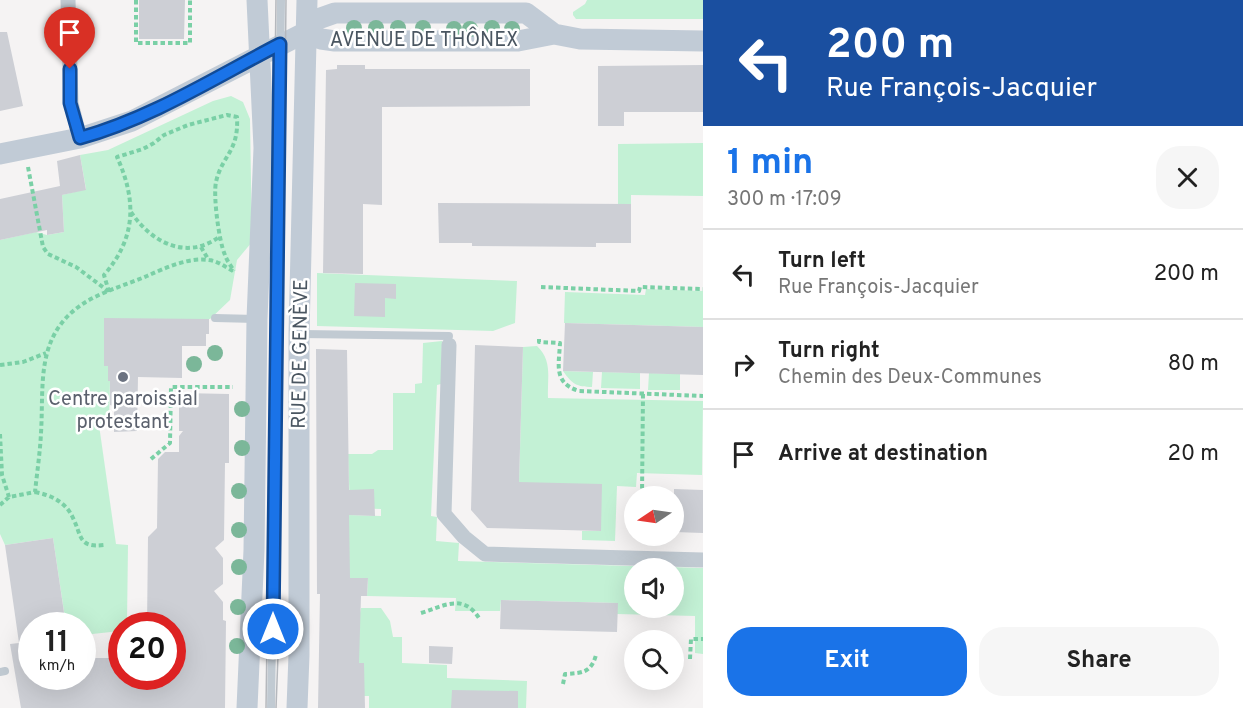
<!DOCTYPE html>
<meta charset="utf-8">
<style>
:root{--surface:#fff;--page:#f6f6f6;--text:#222;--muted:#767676;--line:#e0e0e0;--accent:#1a73e8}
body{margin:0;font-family:Overpass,sans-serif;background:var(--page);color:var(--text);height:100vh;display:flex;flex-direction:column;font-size:22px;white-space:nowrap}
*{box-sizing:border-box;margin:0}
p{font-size:20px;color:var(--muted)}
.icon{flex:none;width:33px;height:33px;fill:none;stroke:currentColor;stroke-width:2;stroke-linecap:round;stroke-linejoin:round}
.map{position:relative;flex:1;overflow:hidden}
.side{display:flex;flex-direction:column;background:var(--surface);width:540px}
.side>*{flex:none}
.hud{background:#1a4fa0;color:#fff;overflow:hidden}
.needle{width:39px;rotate:257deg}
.buttons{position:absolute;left:624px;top:486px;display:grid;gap:12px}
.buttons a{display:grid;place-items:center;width:60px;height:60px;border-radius:50%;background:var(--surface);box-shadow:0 6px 24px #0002;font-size:30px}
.speed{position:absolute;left:18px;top:612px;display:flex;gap:12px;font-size:30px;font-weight:700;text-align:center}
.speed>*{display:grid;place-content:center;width:78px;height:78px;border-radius:50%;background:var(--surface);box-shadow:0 6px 24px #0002;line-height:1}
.speed small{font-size:15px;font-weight:400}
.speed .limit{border:9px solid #d22;background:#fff;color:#111}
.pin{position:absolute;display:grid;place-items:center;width:51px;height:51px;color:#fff;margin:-62px -26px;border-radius:50% 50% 50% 0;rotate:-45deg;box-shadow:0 0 6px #0007}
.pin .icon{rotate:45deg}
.me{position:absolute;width:66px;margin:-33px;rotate:0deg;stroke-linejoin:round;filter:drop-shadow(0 0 4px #0008)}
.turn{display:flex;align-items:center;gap:21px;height:126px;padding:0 24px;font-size:27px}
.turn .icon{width:78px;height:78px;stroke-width:2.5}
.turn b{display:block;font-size:42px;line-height:51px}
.round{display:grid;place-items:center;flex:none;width:63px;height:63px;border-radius:24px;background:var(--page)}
.head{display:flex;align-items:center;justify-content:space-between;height:102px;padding:0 24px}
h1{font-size:36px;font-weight:700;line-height:45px;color:var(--accent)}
.primary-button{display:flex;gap:12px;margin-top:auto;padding:12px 24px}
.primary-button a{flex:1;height:69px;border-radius:24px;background:var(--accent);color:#fff;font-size:24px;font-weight:700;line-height:69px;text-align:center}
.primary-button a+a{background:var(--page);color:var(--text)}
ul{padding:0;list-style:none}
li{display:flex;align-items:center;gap:18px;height:90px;padding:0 24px;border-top:2px solid var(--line)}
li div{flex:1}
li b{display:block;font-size:22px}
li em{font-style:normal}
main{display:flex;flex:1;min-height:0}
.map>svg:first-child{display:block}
.green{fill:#c3f1d5;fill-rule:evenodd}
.building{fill:#cdcfd5}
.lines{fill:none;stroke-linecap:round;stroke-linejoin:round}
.path{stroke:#7ad0a6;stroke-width:4;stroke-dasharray:4.5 3;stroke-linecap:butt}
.lane{stroke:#c1cad2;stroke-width:8}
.street{stroke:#c1cad2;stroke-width:15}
.secondary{stroke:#c1cbd6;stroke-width:21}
.tram{stroke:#b5b8bd;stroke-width:1.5}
.tree{fill:#7bb799}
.route-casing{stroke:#114b97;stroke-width:15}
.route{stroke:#1a73e8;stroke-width:10}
.worship-dot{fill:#6b7280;stroke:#fff;stroke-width:2}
.labels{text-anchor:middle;stroke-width:5;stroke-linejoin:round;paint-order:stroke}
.street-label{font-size:20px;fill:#4a5661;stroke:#fff}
.worship-label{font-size:20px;fill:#5b616d;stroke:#fff}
</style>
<main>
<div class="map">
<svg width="703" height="708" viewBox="0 0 703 708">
<rect width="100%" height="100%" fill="#f5f3f3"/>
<path class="green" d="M587,0H703V19H576L573,15V12L585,4Z
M231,96L243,102L250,119L252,242L237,260L230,300L210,319H104V366H108V381H110L109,422L99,425L116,544L128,545L127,623L122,626L120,631L83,635L82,626L66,625L53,538L5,545L0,534V240L36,232L47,235L64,232L62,195L86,189L80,155L108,150L213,101Z
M703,143V196L631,195V204H618V144Z
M317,273L517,281L515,323L493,331L317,326Z
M646,289L703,291V327L564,323L565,292L645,295Z
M442,341L441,384L437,385L431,516L437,517L436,541L459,543L458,561L703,568V654L695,653V616L617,614V603L501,600L500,611H455L456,598L367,596L368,579L348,578L349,515L381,516V509L350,508L348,454H372L378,450H393V393H415V384L422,383L423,343ZM634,568H674V608H634Z
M537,346C553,361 547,378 548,398L703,401L702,475L637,473L636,487L617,486L615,541L582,540V531H601L519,482L523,347Z
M563,371L593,372L592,387C577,387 572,384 563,371Z
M602,372L640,373V389L601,388Z
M649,373L680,374V390H648Z
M361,608H381L390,621L393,637H402V663L447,665V678L527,681L526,708H369V696H360L364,674V663H350Z"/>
<path class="building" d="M139,0H185L184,39H139Z
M0,32H7L23,106L0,111Z
M337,65H365V69H530V106L382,107V205L363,204V274L323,273L326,70L337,69Z
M703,65V112H624V126H598V66Z
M80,155L86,190L62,195L64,232L47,235V230L0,240V199L60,186L57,161Z
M438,203L631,204V243H596V247L472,246V243H439Z
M355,283L396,284V299L385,298V317L354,316Z
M104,318L209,319V334H206V346H182V378L138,377L137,431L114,432V406L110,405V381H108V366H104Z
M565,323L703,327V375L563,371Z
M475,345L523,347L519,482L602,484L601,531L487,528L471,510Z
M316,349L347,350L349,490L374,489L375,516L349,515L350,578H368L367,596H361L359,663H364L365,708H318L320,594H317Z
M182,393L229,394V463H225L224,540L215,548L223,558V584L214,591L223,602V620L226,621L225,708H21L10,644L19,643L5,545L53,538L66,626H32V676H82V658H122V676H172V626H147L148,537L157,528L158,459L165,452H179V436L183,431H179V407H182Z
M674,489L703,490V533L674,532Z
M501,600L618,603L617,632L500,629Z
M429,646L453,647L452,664L429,663Z
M452,690L518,691V708H451Z"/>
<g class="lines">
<path class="path" d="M136,0V43H190V0
M28,167L43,247L48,254L76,267L108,291
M131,212C151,242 186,261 219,237
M201,247L208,259
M541,287L639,291L640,287L703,289
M109,292L104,275C136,238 137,201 117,157L143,149L154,143L164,135L188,125L227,115L237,117C239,152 222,155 216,182C213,196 219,242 225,255C227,261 231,266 234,271
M539,339V342L560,343C559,365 553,383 579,391L703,396
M0,365L23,362L46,353
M0,434L2,475L9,497
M151,459L170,443L171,387H233
M35,492C51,495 66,502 73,518C82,536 78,548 104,545
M642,496L643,393
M0,505L9,497L35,492C37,473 40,453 41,433C44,385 35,337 81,305C100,292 126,285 147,276C165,268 189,257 209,260C218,261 225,267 233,271
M421,613C444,606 463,593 479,618
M690,659L691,639H703
M563,684L565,674C582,673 591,673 596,655"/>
<path class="lane" d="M215,318L256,319
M301,334L449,336
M0,672L5,671
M271,708L281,0"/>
<path class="street" d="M68,0L71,103L80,138
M449,345L444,514L464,537L485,554L703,560"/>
<path class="secondary" d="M306,32L321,39L335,41H518L554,34L580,39L703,41
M0,154L80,138L132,121L306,32L318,19L335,13H526L554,34
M247,708L254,550L257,319L264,148L257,0
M297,708L299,655V334L307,0"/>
<path class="tram" d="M266,708L276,0
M276,708L279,629L286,0"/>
</g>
<g class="tree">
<circle cx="354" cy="28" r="8"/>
<circle cx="376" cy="28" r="8"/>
<circle cx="398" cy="28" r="8"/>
<circle cx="423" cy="28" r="8"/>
<circle cx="492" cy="28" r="8"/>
<circle cx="454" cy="29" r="8"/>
<circle cx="470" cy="29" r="8"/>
<circle cx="512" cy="29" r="8"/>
<circle cx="215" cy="353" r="8"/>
<circle cx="194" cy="364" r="8"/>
<circle cx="242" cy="409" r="8"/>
<circle cx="242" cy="448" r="8"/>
<circle cx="239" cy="491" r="8"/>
<circle cx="239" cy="530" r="8"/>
<circle cx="239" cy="567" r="8"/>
<circle cx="238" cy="607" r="8"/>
<circle cx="237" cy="646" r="8"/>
</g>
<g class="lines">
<defs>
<path id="route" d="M70,69V103L80,138C152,118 214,78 280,44L273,629"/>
</defs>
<use href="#route" class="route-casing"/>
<use href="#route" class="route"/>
</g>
<circle class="worship-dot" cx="123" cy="377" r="6"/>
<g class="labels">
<g class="street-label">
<text x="424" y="46">AVENUE DE THÔNEX</text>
<text transform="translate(299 354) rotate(-89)" y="7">RUE DE GENÈVE</text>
</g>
<g class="worship-label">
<text x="123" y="405">Centre paroissial<tspan x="123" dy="23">protestant</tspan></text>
</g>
</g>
</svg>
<div class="buttons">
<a><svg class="needle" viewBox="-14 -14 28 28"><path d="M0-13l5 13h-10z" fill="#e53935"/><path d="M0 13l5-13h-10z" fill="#767676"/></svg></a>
<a><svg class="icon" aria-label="sound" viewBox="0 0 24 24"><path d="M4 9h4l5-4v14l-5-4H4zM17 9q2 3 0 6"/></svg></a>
<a><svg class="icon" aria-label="search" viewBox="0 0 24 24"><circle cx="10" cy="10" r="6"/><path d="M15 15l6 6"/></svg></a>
</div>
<div class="speed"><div>11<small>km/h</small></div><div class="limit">20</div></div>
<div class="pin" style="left:70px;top:69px;background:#d93025"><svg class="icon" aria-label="arrive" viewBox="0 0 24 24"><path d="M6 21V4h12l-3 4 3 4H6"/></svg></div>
<svg class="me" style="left:273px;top:629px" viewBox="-20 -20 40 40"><circle r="17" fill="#1a73e8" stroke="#fff" stroke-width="3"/><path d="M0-11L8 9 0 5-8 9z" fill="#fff"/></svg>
</div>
<section class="side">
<div class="hud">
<div class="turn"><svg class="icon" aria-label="left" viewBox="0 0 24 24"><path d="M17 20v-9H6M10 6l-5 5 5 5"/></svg><div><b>200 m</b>Rue François-Jacquier</div></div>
</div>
<div class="head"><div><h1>1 min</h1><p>300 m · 17:09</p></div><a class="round"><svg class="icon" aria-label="close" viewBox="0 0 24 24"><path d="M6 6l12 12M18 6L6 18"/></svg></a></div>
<ul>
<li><svg class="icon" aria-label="left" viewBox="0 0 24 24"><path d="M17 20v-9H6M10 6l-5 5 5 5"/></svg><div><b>Turn left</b><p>Rue François-Jacquier</p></div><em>200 m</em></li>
<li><svg class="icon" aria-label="right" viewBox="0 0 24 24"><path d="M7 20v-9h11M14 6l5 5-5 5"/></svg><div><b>Turn right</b><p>Chemin des Deux-Communes</p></div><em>80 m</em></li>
<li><svg class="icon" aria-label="arrive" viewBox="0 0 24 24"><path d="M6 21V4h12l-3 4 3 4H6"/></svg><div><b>Arrive at destination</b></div><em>20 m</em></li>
</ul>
<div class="primary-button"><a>Exit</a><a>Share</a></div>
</section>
</main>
